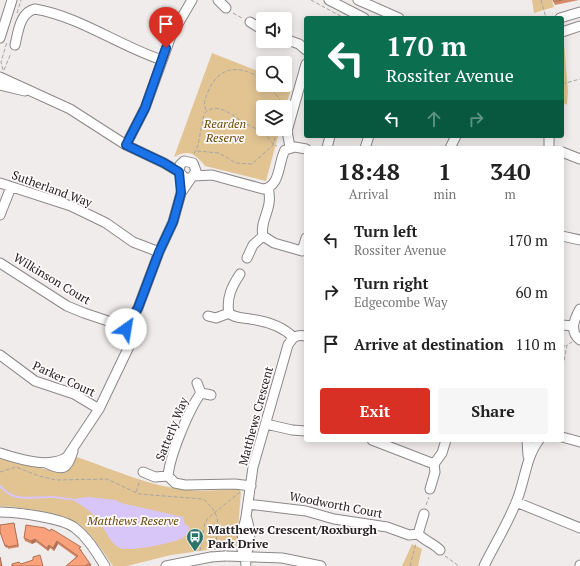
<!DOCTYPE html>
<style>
:root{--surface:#fff;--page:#f6f6f6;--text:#222;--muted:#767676;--accent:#d93025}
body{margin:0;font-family:"PT Serif",serif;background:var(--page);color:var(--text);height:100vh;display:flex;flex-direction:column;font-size:15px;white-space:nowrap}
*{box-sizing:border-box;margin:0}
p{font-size:13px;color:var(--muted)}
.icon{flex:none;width:22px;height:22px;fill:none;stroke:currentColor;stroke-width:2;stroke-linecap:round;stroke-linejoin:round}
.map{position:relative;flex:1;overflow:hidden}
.details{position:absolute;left:304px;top:146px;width:260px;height:296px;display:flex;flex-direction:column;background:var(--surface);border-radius:4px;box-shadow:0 2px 10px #0003}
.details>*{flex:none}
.top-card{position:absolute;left:304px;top:16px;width:260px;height:122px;border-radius:4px;box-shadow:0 2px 10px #0003;background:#0b6e4f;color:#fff;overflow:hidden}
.tools{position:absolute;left:256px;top:12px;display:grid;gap:8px}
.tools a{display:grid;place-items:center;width:36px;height:36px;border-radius:4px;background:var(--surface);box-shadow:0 2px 10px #0003;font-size:20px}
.pin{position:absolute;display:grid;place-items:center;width:34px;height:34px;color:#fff;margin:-41px -17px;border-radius:50% 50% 50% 0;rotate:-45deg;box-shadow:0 0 4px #0007}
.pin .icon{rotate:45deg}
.me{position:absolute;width:44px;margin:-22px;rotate:32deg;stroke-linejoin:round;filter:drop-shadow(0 0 3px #0008)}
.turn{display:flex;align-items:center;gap:14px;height:84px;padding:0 16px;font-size:18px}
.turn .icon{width:52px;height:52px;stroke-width:2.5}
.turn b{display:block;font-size:28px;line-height:34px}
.lanes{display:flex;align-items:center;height:38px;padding:0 16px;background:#0003;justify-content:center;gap:20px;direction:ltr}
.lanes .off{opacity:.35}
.eta{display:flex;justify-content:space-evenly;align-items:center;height:68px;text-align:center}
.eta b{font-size:24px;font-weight:600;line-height:28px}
.button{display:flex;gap:8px;margin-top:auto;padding:8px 16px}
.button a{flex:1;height:46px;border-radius:4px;background:var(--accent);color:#fff;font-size:16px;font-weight:600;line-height:46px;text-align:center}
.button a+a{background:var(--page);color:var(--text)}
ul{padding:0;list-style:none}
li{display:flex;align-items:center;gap:12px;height:52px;padding:0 16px}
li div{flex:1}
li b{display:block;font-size:15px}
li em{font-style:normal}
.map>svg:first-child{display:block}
.green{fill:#e2c493}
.water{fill:#d8c6f8}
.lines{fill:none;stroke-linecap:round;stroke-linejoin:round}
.stream{stroke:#d8c6f8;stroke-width:2}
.minor-casing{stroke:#8c8788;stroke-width:11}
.path{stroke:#a8a5a5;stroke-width:1;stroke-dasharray:4 2;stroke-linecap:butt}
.minor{stroke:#fff;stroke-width:9}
.minor-bridge-casing{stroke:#8c8788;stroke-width:11;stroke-linecap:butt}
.path-bridge{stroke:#a8a5a5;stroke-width:1;stroke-dasharray:4 2;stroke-linecap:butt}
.minor-bridge{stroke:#fff;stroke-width:9}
.wall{fill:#d58a69}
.shaded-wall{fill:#ae7155}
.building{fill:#f8a17a;stroke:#ae7155}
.route-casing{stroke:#114b97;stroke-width:10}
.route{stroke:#1a73e8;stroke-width:7}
.labels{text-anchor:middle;stroke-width:3.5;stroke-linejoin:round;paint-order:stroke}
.park-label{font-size:12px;font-style:italic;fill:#694902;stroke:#fef9fa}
.street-label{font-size:12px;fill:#232121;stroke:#fef9fa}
.poi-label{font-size:12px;font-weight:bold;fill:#232121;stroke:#fef9fa;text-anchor:start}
</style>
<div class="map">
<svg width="580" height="566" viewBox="0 0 580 566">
<rect width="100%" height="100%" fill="#f1ecec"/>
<path class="green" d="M532,0H552L554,7L534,13Z
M564,43L568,91L567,105L562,102V44Z
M212,53L263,73V85H285V82L292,85L285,110V107H263V129H280L266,181L205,166C195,153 188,149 174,157Z
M77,457C114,470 151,487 190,490C206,492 223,489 239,489L241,492L237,542L235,546L171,555L127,566H113C103,552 92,534 78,523C64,513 18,507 0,506V459L58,472L69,467Z
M412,544L422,549L418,566H402Z"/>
<path class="water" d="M89,497L116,500L121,503L183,517L185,525L189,526C189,531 187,534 184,537C176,543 129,552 120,548C110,543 107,533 101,524C94,513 83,506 71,499Z"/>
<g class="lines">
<path class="stream" d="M0,486C15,504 33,496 52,497C58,497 64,499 71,499"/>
<defs>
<path id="minor" d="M218,0L226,8
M329,0L364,18
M358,0L399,18
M560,18L580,12
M250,22L263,30
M562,32L580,26
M0,38L12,0
M285,39L299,44L306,50
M15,45C18,32 20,12 35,9C81,17 119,46 162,60
M0,77L70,109L126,145L164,163L179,172
M0,85L25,91
M549,136V146
M126,145L145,108L171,36L192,0
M290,147L287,131L306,64
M327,148L330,136
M365,148L369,136
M450,148L456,136
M562,152L580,159
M193,176L212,175L263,189C281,187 278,162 285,150L295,147L306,149
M0,183L71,206L106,223L133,242L159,252
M268,188C274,209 259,220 263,236L274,243L302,251L306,238
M0,215L11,187
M562,236L580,240
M247,258L253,245L263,236
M0,263L67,306L84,313L114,323L136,322L139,328L135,334L131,335L126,331V326L129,322
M240,274C232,286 226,298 229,313C236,319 242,317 250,319C265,321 282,326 293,337
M580,309C574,320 569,331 580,340
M208,316L216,318L229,313
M130,322L138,308L159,252L173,222L181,193L196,171L193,163L184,161L180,165L179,172L185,178H190
M562,325L573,326
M0,355L35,381L74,394L99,409
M197,383L201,393L211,395
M201,393C189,409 170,455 168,476L175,483L185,485L235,484L251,486
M266,424L292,430L306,431
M562,437L580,442
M372,440L434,464
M527,440L528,456
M0,453C18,459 50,469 67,457L99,409L135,334
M46,463C63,472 68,469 73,451
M434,464L442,453L446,440
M143,472L155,477L168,476
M430,489L435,472L434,464
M516,502L580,528
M248,504L306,511L334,519L387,527L409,535L418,534C425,541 433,543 440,550
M0,512C16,512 63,518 75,528C88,538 96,552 105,566
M418,534L424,514
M245,555C252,545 250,530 247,519
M225,556L282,558L321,566
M166,566L211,557
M246,566L245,555L242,549L243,530L246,517L253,467L288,345C293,337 296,334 306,336
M484,566C495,544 508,523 517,500C525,480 526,457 539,440
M580,566V565"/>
</defs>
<use href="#minor" class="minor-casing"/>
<path class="path" d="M311,0L344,18
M541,0L546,18
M17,13L21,0
M233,13L242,18
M408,17L412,18
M3,70L1,62L7,42
M4,70L11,53
M562,84L580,79
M268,85L282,102L283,107
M562,97V98
M206,110C203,103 205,99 208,92C219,65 240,64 263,80
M197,151L219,153L236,163L252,164L273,145L277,129
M194,154L198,145L204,114C216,100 233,116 245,123C251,127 259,129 264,134C270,138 270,143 277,146
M562,347L567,345
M562,372L567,345L572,342
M0,472L16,467L39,476L56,480L107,479L139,494L203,499C224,516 217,527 215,550
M136,492L140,480
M426,505L429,497
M200,551L205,523L208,518L240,492
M445,556L459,566
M410,566L416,543"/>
<use href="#minor" class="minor"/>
<defs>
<path id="minor-bridge" d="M211,557L225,556"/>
</defs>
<use href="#minor-bridge" class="minor-bridge-casing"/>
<path class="path-bridge" d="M546,18L551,17"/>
<use href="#minor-bridge" class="minor-bridge"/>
</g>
<path class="wall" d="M553,0H579L555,5Z
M14,523L19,547L8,549V547L6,548L1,534H0V525Z
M50,531L82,550L81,551L91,566H66L76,557L58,544L54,551L50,548L48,551L36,542L32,544L25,541L24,538Z"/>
<path class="shaded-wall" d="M35,539L36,542L32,544L31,541Z
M57,541L58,544L54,551L53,548Z
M49,545L50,548L48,551L47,548Z"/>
<path class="building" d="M553,0H562L554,2Z
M14,523L18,545L7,547V545L5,546L0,532V525Z
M26,525L45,528L50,531L51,529L55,531L81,547L79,548L91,565L88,564L85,566H66L78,556L57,541L53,548L49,545L47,548L35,539L31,541L24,538Z
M40,555L43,566H12V564L19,562L21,564L33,560V557Z
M0,557L2,566H0Z"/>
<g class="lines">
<defs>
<path id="route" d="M126,329L138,308L159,252L173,222L181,193L179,172L164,163L126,145L145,108L166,48"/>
</defs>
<use href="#route" class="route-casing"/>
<use href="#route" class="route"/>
</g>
<defs>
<symbol id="bus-pin" viewBox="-11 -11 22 30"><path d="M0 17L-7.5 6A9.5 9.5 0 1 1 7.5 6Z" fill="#2c7369" stroke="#fef9fa"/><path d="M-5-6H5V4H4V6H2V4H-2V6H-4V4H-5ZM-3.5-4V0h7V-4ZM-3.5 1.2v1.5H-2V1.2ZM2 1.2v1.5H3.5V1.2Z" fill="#fff"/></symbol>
</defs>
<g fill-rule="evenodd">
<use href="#bus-pin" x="185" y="527" width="20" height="27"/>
</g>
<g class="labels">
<g class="park-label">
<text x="225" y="128">Rearden<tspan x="225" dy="14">Reserve</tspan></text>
<text x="133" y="525">Matthews Reserve</text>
</g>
<g class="street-label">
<text transform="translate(52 189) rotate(20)" y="4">Sutherland Way</text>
<text transform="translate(52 279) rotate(31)" y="4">Wilkinson Court</text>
<text transform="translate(64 379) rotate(25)" y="4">Parker Court</text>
<text transform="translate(256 416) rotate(-75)" y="4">Matthews Crescent</text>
<text transform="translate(172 429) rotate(-68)" y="4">Satterly Way</text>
<text transform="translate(336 505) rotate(11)" y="4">Woodworth Court</text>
</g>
<g class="poi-label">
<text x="208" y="534">Matthews Crescent/Roxburgh<tspan x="208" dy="14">Park Drive</tspan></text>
</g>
</g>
</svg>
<div class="tools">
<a><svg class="icon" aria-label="sound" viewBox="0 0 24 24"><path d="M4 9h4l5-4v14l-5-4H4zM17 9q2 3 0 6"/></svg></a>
<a><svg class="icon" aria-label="search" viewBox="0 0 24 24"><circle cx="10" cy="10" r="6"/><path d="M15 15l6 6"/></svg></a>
<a><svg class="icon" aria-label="layers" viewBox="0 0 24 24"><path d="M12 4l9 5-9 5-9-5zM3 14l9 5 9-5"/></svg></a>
</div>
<div class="pin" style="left:166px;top:48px;background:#d93025"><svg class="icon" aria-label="arrive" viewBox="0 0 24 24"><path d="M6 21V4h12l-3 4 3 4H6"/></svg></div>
<svg class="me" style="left:126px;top:329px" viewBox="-20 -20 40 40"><circle r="19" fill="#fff"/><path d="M0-13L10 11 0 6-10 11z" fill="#1a73e8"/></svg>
<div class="top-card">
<div class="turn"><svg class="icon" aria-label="left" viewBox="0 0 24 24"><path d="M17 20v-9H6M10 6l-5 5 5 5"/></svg><div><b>170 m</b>Rossiter Avenue</div></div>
<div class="lanes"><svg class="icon" aria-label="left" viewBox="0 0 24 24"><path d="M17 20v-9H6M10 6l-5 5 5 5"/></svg><svg class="icon off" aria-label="ahead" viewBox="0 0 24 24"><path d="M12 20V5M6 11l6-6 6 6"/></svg><svg class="icon off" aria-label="right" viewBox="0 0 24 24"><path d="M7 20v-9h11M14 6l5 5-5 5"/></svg></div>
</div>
<section class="details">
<div class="eta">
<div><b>18:48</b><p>Arrival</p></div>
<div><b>1</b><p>min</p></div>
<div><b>340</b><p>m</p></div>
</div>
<ul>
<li><svg class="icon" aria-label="left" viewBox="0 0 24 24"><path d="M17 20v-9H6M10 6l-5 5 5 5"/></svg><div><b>Turn left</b><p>Rossiter Avenue</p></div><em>170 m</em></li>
<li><svg class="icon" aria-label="right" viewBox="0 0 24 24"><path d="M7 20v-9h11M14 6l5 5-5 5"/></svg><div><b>Turn right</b><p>Edgecombe Way</p></div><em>60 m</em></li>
<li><svg class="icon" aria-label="arrive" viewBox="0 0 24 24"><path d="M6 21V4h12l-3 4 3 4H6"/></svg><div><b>Arrive at destination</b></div><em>110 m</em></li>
</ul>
<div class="button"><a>Exit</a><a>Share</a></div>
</section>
</div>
